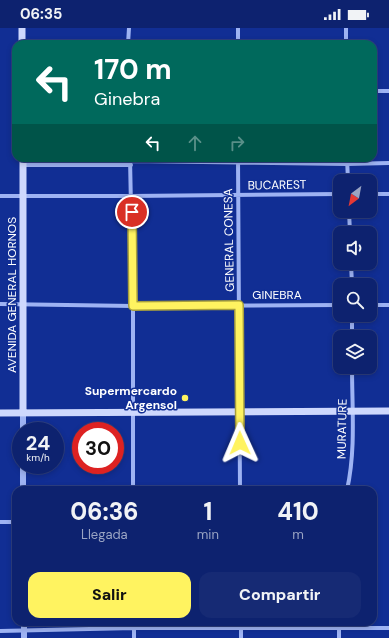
<!DOCTYPE html>
<html lang="es">
<style>
:root{--surface:#0d226f;--page:#162a74;--text:#f1f3f6;--muted:#9aa4c3;--line:#2d3f82;--accent:#fff360}
body{margin:0;font-family:"DM Sans",sans-serif;background:var(--page);color:var(--text);height:100vh;display:flex;flex-direction:column;font-size:15px;white-space:nowrap}
*{box-sizing:border-box;margin:0}
p{font-size:13px;color:var(--muted)}
.icon{flex:none;width:22px;height:22px;fill:none;stroke:currentColor;stroke-width:2;stroke-linecap:round;stroke-linejoin:round}
.map{position:relative;flex:1;overflow:hidden}
.side{position:absolute;left:12px;top:458px;width:365px;height:140px;display:flex;flex-direction:column;background:var(--surface);border-radius:12px;box-shadow:0 2px 6px #0003,0 0 0 1px var(--line)}
.side>*{flex:none}
.banner{position:absolute;left:12px;top:12px;width:365px;height:122px;border-radius:12px;box-shadow:0 2px 6px #0003,0 0 0 1px var(--line);background:#00695c;color:#fff;overflow:hidden}
.needle{width:26px;rotate:212deg}
.fabs{position:absolute;left:333px;top:146px;display:grid;gap:8px}
.fabs a{display:grid;place-items:center;width:44px;height:44px;border-radius:8px;background:var(--surface);box-shadow:0 2px 6px #0003,0 0 0 1px var(--line);font-size:20px}
.speed{position:absolute;left:12px;top:394px;display:flex;gap:8px;font-size:20px;font-weight:700;text-align:center}
.speed>*{display:grid;place-content:center;width:52px;height:52px;border-radius:50%;background:var(--surface);box-shadow:0 2px 6px #0003,0 0 0 1px var(--line);line-height:1}
.speed small{font-size:10px;font-weight:400}
.speed .limit{border:6px solid #d22;background:#fff;color:#111}
.pin{position:absolute;display:grid;place-items:center;width:34px;height:34px;color:#fff;margin:-17px;border:2px solid #fff;border-radius:50%;box-shadow:0 1px 4px #0007}
.me{position:absolute;width:44px;margin:-22px;rotate:359deg;stroke-linejoin:round;filter:drop-shadow(0 0 3px #0008)}
.turn{display:flex;align-items:center;gap:14px;height:84px;padding:0 16px;font-size:18px}
.turn .icon{width:52px;height:52px;stroke-width:2.5}
.turn b{display:block;font-size:28px;line-height:34px}
.lanes{display:flex;align-items:center;height:38px;padding:0 16px;background:#0003;justify-content:center;gap:20px;direction:ltr}
.lanes .off{opacity:.35}
.eta{display:flex;justify-content:space-evenly;align-items:center;height:68px;text-align:center}
.eta b{font-size:24px;font-weight:800;line-height:28px}
.action{display:flex;gap:8px;margin-top:auto;padding:8px 16px}
.action a{flex:1;height:46px;border-radius:12px;background:var(--accent);color:#111;font-size:16px;font-weight:800;line-height:46px;text-align:center}
.action a+a{background:var(--page);color:var(--text)}
.status{display:flex;justify-content:space-between;align-items:center;height:28px;padding:0 20px;background:var(--surface);direction:ltr}
.status svg{height:11px;fill:currentColor}
.map>svg:first-child{display:block}
.lines{fill:none;stroke-linecap:round;stroke-linejoin:round}
.minor{stroke:#9eb3f3;stroke-width:4}
.tertiary{stroke:#9eb3f3;stroke-width:6}
.secondary{stroke:#ced8fd;stroke-width:7}
.route-casing{stroke:#a69e3e;stroke-width:10}
.route{stroke:#fff360;stroke-width:7}
.poi-dot{fill:#fff360;stroke:#112e94;stroke-width:1.5}
.labels{text-anchor:middle;stroke-width:3;stroke-linejoin:round;paint-order:stroke}
.street-label{font-size:12px;fill:#fff;stroke:#112e94}
.poi-label{font-size:12px;font-weight:bold;fill:#fff;stroke:#112e94;text-anchor:end}
</style>
<div class="status"><b>06:35</b><svg viewBox="0 0 49 12"><path d="M0 12V9h3v3zM5 12V6h3v6zM10 12V3h3v9zM15 12V0h3v12zM26 1h20v11H26zM47 4h2v5h-2z"/></svg></div>
<div class="map">
<svg width="389" height="610" viewBox="0 0 389 610">
<rect width="100%" height="100%" fill="#112e94"/>
<g class="lines">
<path class="minor" d="M238,0V16
M346,0V16
M128,16L129,0
M373,63H389
M130,130L133,278V462
M238,130L240,462
M347,130L348,153
M131,133L347,136L389,135
M23,137H131
M370,166H389
M0,168H131L340,166
M349,183L350,205
M351,235L352,257
M0,276L133,278L340,277
M370,277H389
M352,287V309
M347,462C356,422 352,380 352,339
M0,494H16
M134,594V610
M241,594V610
M0,603L134,600H389
M339,610V594"/>
<path class="tertiary" d="M23,403V384
M23,462V437
M24,594V610"/>
<path class="secondary" d="M22,0V16
M23,130V384
M0,385L389,383"/>
</g>
<g class="lines">
<defs>
<path id="route" d="M132,184L133,278L239,277L240,415"/>
</defs>
<use href="#route" class="route-casing"/>
<use href="#route" class="route"/>
</g>
<circle class="poi-dot" cx="185" cy="370" r="4"/>
<g class="labels">
<g class="street-label">
<text transform="translate(277 157) rotate(-1)" y="4">BUCAREST</text>
<text transform="translate(229 212) rotate(-91)" y="4">GENERAL CONESA</text>
<text transform="translate(12 267) rotate(-90)" y="4">AVENIDA GENERAL HORNOS</text>
<text x="277" y="271">GINEBRA</text>
<text transform="translate(342 401) rotate(-89)" y="4">MURATURE</text>
</g>
<g class="poi-label">
<text x="177" y="367">Supermercardo<tspan x="177" dy="14">Argensol</tspan></text>
</g>
</g>
</svg>
<div class="fabs">
<a><svg class="needle" viewBox="-14 -14 28 28"><path d="M0-13l5 13h-10z" fill="#e53935"/><path d="M0 13l5-13h-10z" fill="#9aa4c3"/></svg></a>
<a><svg class="icon" aria-label="sound" viewBox="0 0 24 24"><path d="M4 9h4l5-4v14l-5-4H4zM17 9q2 3 0 6"/></svg></a>
<a><svg class="icon" aria-label="search" viewBox="0 0 24 24"><circle cx="10" cy="10" r="6"/><path d="M15 15l6 6"/></svg></a>
<a><svg class="icon" aria-label="layers" viewBox="0 0 24 24"><path d="M12 4l9 5-9 5-9-5zM3 14l9 5 9-5"/></svg></a>
</div>
<div class="speed"><div>24<small>km/h</small></div><div class="limit">30</div></div>
<div class="pin" style="left:132px;top:184px;background:#d93025"><svg class="icon" aria-label="arrive" viewBox="0 0 24 24"><path d="M6 21V4h12l-3 4 3 4H6"/></svg></div>
<svg class="me" style="left:240px;top:415px" viewBox="-20 -20 40 40"><path d="M0-17L14 15 0 8-14 15z" fill="#fff360" stroke="#fff" stroke-width="4"/></svg>
<div class="banner">
<div class="turn"><svg class="icon" aria-label="left" viewBox="0 0 24 24"><path d="M17 20v-9H6M10 6l-5 5 5 5"/></svg><div><b>170 m</b>Ginebra</div></div>
<div class="lanes"><svg class="icon" aria-label="left" viewBox="0 0 24 24"><path d="M17 20v-9H6M10 6l-5 5 5 5"/></svg><svg class="icon off" aria-label="ahead" viewBox="0 0 24 24"><path d="M12 20V5M6 11l6-6 6 6"/></svg><svg class="icon off" aria-label="right" viewBox="0 0 24 24"><path d="M7 20v-9h11M14 6l5 5-5 5"/></svg></div>
</div>
<section class="side">
<div class="eta">
<div><b>06:36</b><p>Llegada</p></div>
<div><b>1</b><p>min</p></div>
<div><b>410</b><p>m</p></div>
</div>
<div class="action"><a>Salir</a><a>Compartir</a></div>
</section>
</div>
